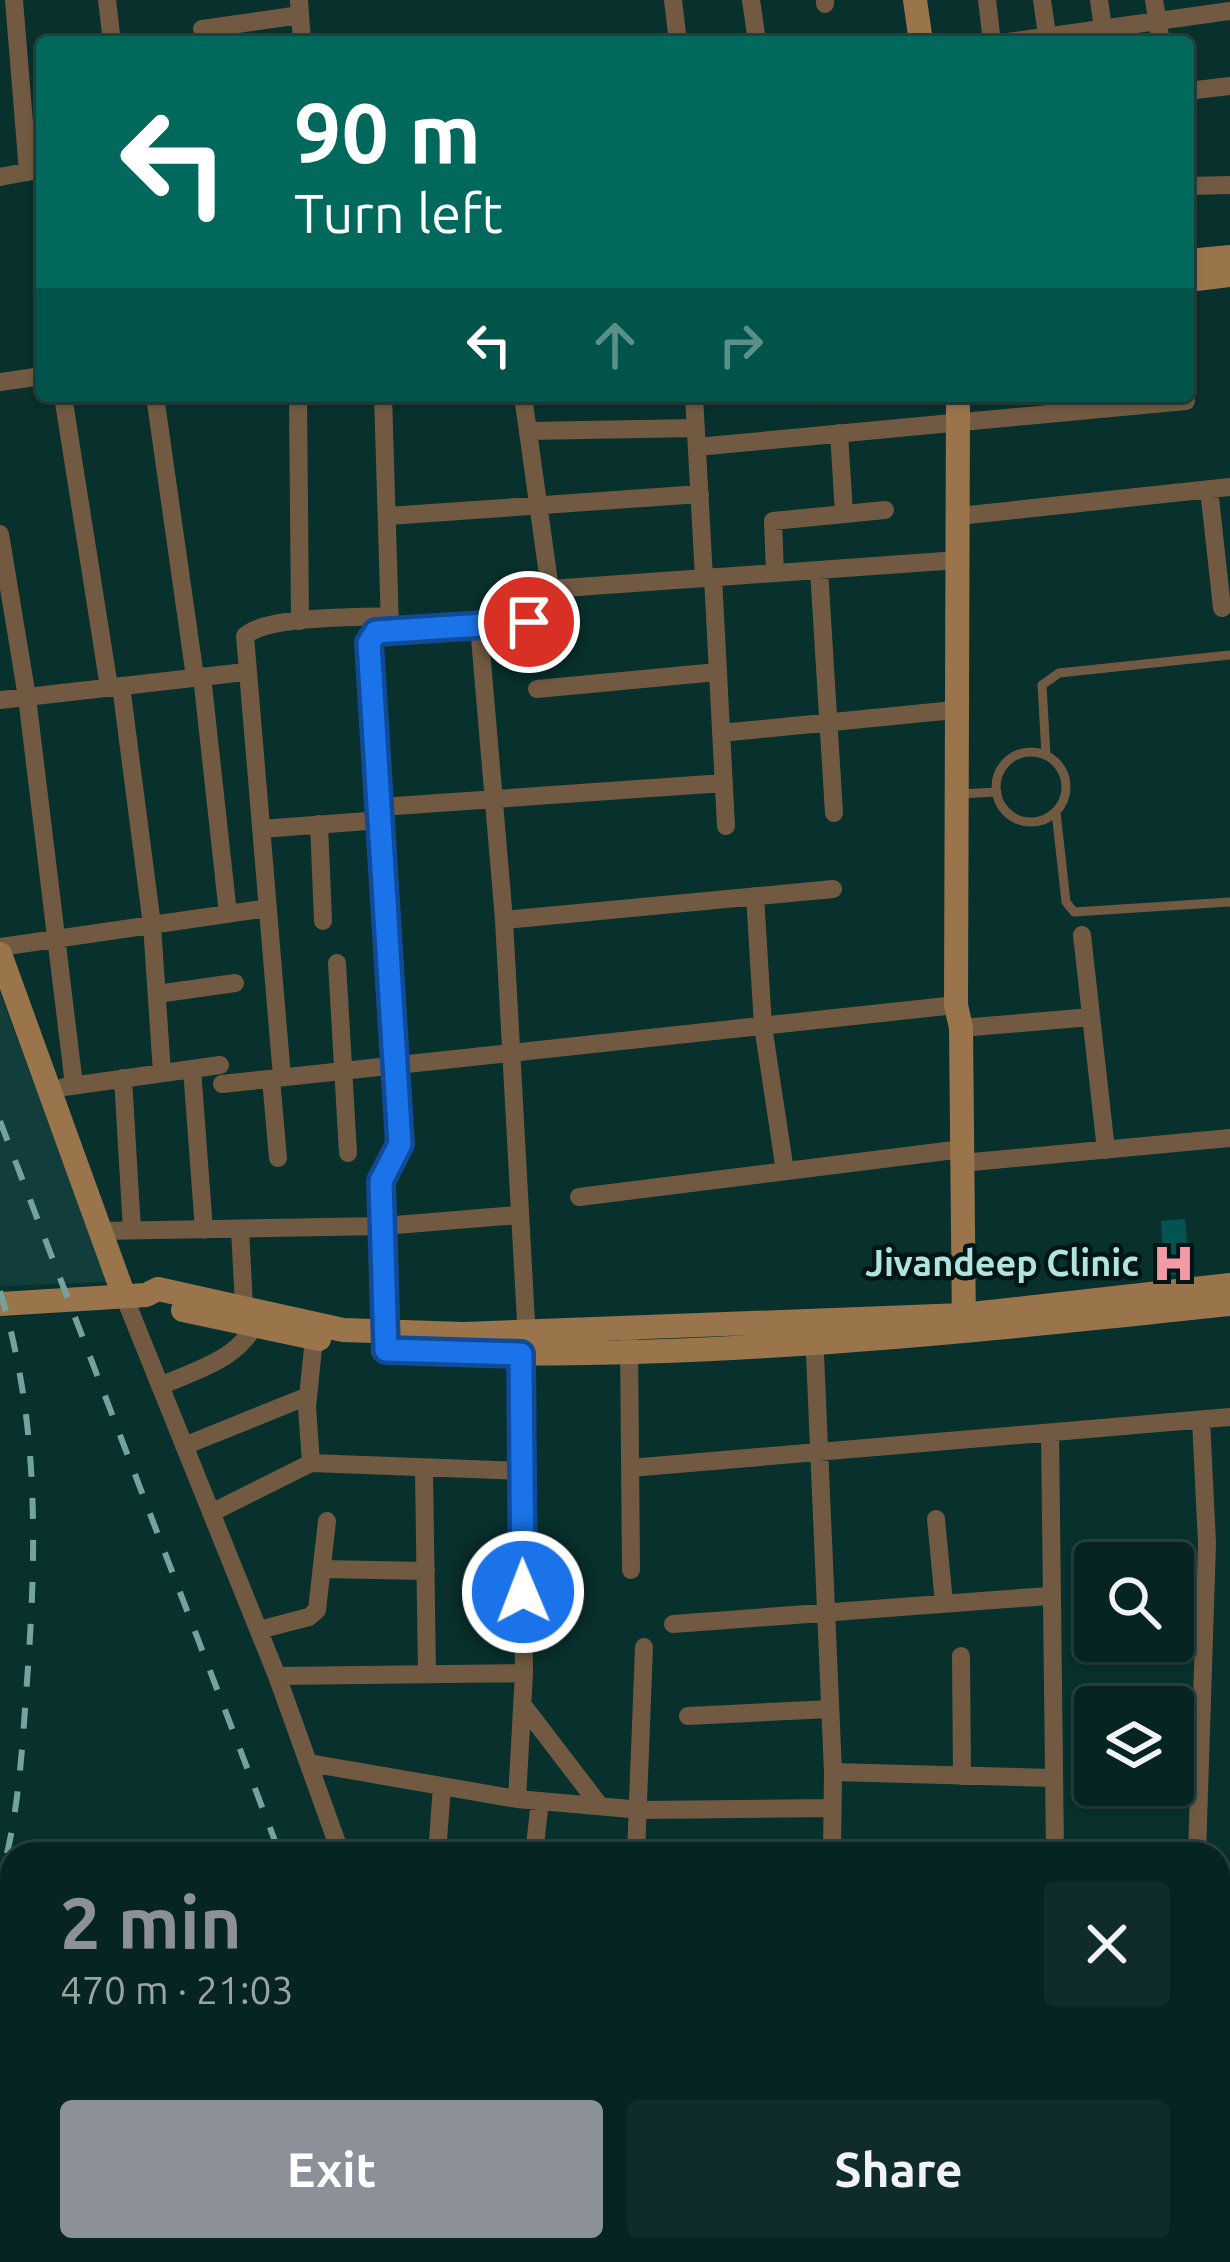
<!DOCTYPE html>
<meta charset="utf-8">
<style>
:root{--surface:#062422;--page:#0f2c2a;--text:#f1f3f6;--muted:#98a4a5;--line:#274140;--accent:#8c9099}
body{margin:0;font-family:Ubuntu,sans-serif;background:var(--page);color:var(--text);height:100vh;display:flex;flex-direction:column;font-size:45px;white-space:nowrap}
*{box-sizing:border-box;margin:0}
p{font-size:39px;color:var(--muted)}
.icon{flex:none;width:66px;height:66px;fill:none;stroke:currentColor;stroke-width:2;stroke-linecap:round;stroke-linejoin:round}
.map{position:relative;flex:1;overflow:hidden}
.drawer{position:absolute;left:0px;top:1842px;width:1230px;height:420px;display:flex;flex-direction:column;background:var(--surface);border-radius:36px 36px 0 0;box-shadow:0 3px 9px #0004,0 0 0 3px var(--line)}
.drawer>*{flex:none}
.top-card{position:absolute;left:36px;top:36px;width:1158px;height:366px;border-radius:12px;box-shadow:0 3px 9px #0004,0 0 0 3px var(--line);background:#00695c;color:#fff;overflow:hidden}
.tools{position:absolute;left:1074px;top:1542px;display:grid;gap:24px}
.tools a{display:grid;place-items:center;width:120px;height:120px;border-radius:12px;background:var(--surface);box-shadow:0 3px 9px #0004,0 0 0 3px var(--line);font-size:60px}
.pin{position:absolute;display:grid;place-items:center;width:102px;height:102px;color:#fff;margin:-51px;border:6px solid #fff;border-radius:50%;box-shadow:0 3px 12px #0007}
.me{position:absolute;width:132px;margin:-66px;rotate:359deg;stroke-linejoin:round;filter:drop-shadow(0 0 9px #0008)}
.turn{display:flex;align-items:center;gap:42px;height:252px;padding:0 60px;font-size:54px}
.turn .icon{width:156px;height:156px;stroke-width:2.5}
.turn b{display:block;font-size:84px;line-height:102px}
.lanes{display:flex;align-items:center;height:114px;padding:0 60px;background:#0003;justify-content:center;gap:60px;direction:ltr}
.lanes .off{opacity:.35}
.round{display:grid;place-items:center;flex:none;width:126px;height:126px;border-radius:12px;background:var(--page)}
.overview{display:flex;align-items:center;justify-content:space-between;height:204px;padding:0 60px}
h1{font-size:72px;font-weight:600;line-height:90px;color:var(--accent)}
.primary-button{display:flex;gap:24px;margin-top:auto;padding:24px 60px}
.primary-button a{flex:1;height:138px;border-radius:12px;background:var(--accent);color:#fff;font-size:48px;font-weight:600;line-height:138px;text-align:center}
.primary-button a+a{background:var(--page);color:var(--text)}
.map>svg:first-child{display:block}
.built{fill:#113e3b}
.building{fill:#035450}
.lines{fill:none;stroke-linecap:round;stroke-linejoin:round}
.lane{stroke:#715a41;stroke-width:9}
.street{stroke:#715a41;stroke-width:18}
.secondary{stroke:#9a754c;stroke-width:24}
.rail{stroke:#74a39f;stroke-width:6;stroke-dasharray:21 21;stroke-linecap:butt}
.route-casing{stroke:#114b97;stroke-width:30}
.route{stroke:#1a73e8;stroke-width:21}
.labels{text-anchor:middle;stroke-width:9;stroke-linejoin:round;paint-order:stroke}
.poi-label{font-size:36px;font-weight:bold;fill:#b1e4e0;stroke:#001615;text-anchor:end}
</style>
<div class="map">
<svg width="1230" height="2262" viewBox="0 0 1230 2262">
<rect width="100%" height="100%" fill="#08302d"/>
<path class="built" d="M0,993L108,1282L0,1286Z"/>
<path class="building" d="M1185,1219L1190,1273L1165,1276L1161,1221Z"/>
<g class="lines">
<path class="lane" d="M996 787a35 35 0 1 1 70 0a35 35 0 1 1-70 0Z
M1046,755L1042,685L1059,673L1230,655
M960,794L997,792
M1056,812L1066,902L1074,912L1230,902"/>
<path class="street" d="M14,0L28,172
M107,0L112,42
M299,0L302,42
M673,0L678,42
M751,0L756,35
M825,0V4
M987,0L992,42
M1042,0L1048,42
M1099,0L1105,42
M1154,0L1161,42
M202,29L300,15
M1008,42L1230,11
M1188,91L1230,86
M0,177L42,169
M1188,186L1230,185
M0,382L42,376
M63,396L109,687
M155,396L195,677
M298,396L300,621
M383,396L390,627
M694,396L704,578
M528,431L696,428
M839,433L844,513
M697,447L1186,401
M1209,489L1222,608
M388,516L700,494
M959,516L1230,487
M0,534L27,697L74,1085
M819,570L834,813
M775,573L773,521L885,510
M713,577L726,826
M550,589L958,560
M479,626L504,920L527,1340
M202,676L228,914
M121,686L152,925L162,1073
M537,689L717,672
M0,700L245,672
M721,733L954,710
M380,807L724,783
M319,824L323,921
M261,829L381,820
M755,896L763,1026L785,1171
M504,920L833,889
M1082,935L1106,1150
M0,947L268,908
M337,963L348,1153
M157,994L235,983
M961,1028L1091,1017
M192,1069L204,1230
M282,1077L245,636C267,615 357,618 390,616
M123,1078L132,1230
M271,1079L278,1158
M222,1084L956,1005
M64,1087L220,1065
M962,1163L1230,1138
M579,1197L962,1149
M240,1229L244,1306
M100,1231L383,1226L518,1215
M124,1296L277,1676L341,1854
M814,1331L833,1772L832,1854
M629,1341L631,1570
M386,1343L381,1181L400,1136L369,643L376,632L548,617L550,589L523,396
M160,1386C199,1369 244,1358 259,1315
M1050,1433L1055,1854
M184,1446L308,1396
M311,1463L307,1407L314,1338
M630,1468L1230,1417
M424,1470L427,1674
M211,1513L311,1463L521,1471
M936,1519L944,1603
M322,1569L426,1571
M673,1624L1048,1596
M259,1630L309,1617L317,1610L327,1521
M961,1656L962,1776
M277,1676L524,1673
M522,1704L600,1806
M1113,1706L1144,1707
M1173,1708L1202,1709
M688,1716L830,1709
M309,1763L517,1799L642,1810L832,1808
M833,1772L1054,1778
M1173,1784L1199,1785
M517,1799L524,1673L521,1354
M437,1854L442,1786
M534,1854L540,1801
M636,1854L644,1647
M1197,1854L1207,1543L1201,1420
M1218,1882H1230
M1218,2041H1230
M0,2065L12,2030
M406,2250L411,2262
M530,2250L535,2262
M1167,2250L1183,2262
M85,2260L130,2262
M169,2262V2250
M257,2262L258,2250
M647,2262L653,2250
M750,2262L751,2250
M796,2262H798
M932,2262L934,2250
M1047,2262L1048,2250"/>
<path class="secondary" d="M915,0L921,42
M1188,261L1230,257
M1188,280L1230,275
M958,396L956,1005L961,1028L964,1330
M0,954L124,1296
M0,1304L146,1295L158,1289L343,1330L464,1334L963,1315L1230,1285
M183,1310L319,1339
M383,1350C665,1364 949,1334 1230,1304"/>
<path class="rail" d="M0,1121L280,1854
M0,1291C39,1420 37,1548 27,1681C22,1750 19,1815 0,1881
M431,2250L435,2262"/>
</g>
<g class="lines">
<defs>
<path id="route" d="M523,1592L521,1354L386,1350L381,1181L400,1144L369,643L376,632L529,622"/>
</defs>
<use href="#route" class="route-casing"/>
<use href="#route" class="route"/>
</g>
<defs>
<symbol id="hospital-bare" viewBox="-9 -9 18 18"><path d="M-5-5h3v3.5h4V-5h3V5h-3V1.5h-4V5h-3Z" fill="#f39aa9" stroke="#001615" stroke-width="2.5" paint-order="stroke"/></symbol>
</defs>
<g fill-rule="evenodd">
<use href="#hospital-bare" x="1144" y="1234" width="59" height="59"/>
</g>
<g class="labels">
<g class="poi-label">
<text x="1139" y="1276">Jivandeep Clinic</text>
</g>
</g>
</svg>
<div class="tools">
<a><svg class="icon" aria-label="search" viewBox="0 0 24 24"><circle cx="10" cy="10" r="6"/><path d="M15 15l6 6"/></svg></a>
<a><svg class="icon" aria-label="layers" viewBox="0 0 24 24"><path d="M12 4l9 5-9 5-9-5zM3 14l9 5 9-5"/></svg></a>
</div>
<div class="pin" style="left:529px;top:622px;background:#d93025"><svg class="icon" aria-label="arrive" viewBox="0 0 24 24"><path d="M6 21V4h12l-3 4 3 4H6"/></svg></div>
<svg class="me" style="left:523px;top:1592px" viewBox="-20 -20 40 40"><circle r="17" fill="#1a73e8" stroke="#fff" stroke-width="3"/><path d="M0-11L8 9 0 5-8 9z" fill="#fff"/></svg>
<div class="top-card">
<div class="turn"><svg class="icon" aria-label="left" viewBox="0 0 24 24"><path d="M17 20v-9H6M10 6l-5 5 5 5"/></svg><div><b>90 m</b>Turn left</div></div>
<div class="lanes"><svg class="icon" aria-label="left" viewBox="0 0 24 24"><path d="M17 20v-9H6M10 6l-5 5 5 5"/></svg><svg class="icon off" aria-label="ahead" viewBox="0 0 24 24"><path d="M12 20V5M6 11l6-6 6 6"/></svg><svg class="icon off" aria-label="right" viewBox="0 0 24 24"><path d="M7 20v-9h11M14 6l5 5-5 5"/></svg></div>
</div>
<section class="drawer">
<div class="overview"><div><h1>2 min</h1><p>470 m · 21:03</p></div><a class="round"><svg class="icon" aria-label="close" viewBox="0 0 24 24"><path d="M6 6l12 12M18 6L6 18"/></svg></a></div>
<div class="primary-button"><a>Exit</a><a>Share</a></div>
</section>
</div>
